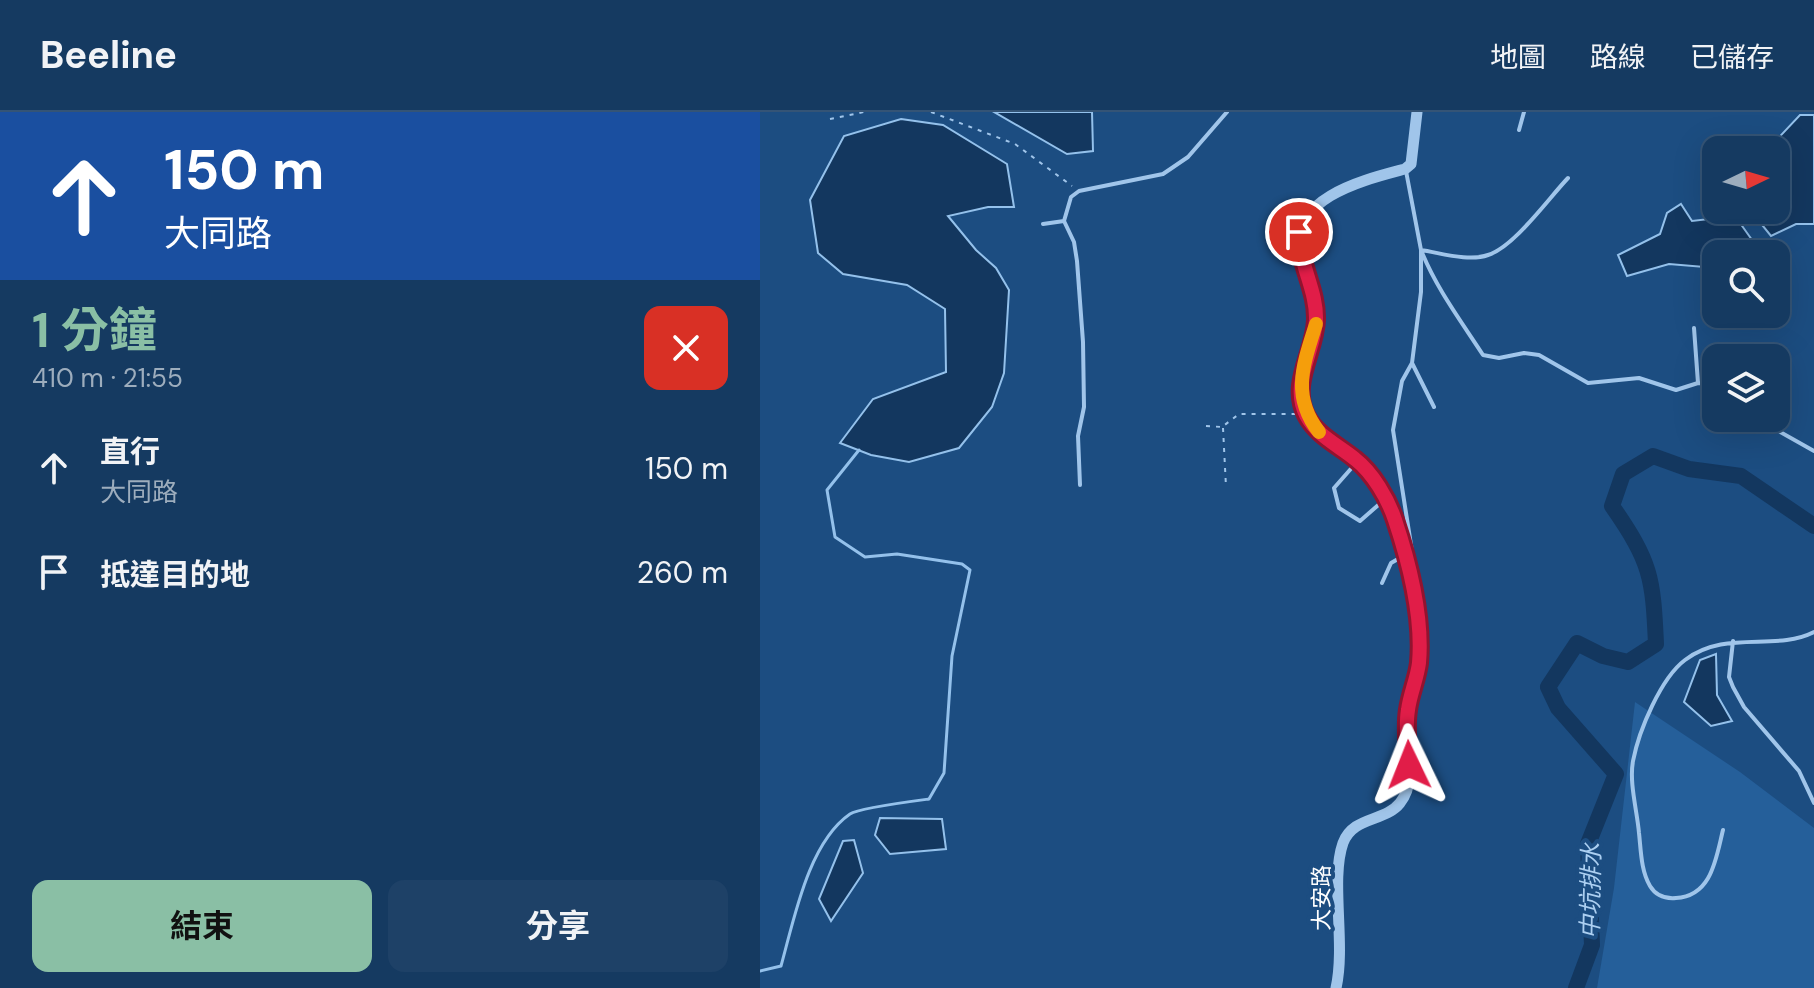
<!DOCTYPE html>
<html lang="zh-TW">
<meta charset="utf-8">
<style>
:root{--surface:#153a61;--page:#1e4167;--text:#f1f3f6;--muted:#9dadbd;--line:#345476;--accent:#8abfa5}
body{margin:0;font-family:"DM Sans","Noto Sans TC",sans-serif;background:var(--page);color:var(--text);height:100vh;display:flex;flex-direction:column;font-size:30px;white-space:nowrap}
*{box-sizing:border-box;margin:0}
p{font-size:26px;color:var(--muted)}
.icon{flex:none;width:44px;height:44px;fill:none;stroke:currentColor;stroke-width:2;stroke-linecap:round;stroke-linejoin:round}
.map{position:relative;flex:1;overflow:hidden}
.side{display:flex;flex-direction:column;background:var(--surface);width:760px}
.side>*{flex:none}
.hud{background:#1a4fa0;color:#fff;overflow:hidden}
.needle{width:52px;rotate:85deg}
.buttons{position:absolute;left:942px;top:24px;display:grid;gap:16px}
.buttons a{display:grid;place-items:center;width:88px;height:88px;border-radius:16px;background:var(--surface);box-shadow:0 8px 32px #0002,0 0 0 2px var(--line);font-size:40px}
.pin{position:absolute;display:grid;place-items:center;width:68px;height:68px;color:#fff;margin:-34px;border:4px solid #fff;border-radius:50%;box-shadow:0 2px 8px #0007}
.me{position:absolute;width:88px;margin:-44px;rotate:358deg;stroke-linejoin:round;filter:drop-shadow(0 0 6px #0008)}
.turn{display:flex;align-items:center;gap:28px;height:168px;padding:0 32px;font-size:36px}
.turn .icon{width:104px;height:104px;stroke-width:2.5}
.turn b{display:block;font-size:56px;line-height:68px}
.round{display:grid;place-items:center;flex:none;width:84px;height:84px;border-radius:16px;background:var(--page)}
.headline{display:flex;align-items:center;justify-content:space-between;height:136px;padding:0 32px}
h1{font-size:48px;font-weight:700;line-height:60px;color:var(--accent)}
.primary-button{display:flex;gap:16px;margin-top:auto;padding:16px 32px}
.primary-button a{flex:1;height:92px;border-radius:16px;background:var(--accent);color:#111;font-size:32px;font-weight:700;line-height:92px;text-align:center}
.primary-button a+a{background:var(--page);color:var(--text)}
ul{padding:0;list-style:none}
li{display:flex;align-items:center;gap:24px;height:104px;padding:0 32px}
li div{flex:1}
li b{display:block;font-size:30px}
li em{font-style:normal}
header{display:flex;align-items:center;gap:48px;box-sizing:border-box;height:112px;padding:0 40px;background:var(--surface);border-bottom:2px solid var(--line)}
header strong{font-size:38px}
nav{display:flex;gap:44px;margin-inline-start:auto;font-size:28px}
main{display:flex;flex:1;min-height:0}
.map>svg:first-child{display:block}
.green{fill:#255f9a}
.water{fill:#13375f;stroke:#94c1eb;stroke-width:2}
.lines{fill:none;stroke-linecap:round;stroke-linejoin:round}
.stream{stroke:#94c1eb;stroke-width:3}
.river{stroke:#13375f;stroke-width:16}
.path{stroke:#a0c5ea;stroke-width:2;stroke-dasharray:4 6;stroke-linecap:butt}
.service{stroke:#a0c5ea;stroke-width:4}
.tertiary{stroke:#a0c5ea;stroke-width:11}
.route-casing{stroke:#92132f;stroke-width:20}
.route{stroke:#e11d48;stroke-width:14}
.slow{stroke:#f59e0b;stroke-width:14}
.labels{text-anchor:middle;stroke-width:8;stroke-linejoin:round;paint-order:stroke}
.street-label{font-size:22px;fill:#fff;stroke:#1c4d81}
.water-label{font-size:24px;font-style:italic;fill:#accff1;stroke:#1c4d81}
</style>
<header>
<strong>Beeline</strong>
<nav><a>地圖</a><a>路線</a><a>已儲存</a></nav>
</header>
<main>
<section class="side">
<div class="hud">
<div class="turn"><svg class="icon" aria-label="ahead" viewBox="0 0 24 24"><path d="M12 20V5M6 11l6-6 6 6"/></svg><div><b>150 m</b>大同路</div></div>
</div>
<div class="headline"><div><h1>1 分鐘</h1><p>410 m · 21:55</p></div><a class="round" style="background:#d93025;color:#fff"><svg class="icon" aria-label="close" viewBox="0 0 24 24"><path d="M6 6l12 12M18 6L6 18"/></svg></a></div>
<ul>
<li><svg class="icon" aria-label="ahead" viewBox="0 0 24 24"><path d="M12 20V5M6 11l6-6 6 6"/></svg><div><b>直行</b><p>大同路</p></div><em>150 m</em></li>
<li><svg class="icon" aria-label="arrive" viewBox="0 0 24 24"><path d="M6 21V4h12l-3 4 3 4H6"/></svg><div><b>抵達目的地</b></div><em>260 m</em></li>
</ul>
<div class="primary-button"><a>結束</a><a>分享</a></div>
</section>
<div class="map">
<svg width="1054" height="876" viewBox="0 0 1054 876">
<rect width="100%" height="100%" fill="#1c4d81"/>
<path class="green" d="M875,590L980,660L1054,716V876H837L854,776Z"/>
<path class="water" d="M234,0H332L333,39L307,42Z
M1040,3H1054V112H1036L1011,124L990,98H1016V38H1007Z
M141,7L183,13L247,52L254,95H228L188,104L216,138L236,156L249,178L244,261L232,295L199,336L149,350L111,343L80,331L113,287L186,260L185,197L147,173L83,162L58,141L50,88L84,24Z
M921,92L932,109L975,104L1002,142H956V156L909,152L867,164L858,143L900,122L907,101Z
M956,542L957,583L972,609L951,614L924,590L940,548Z
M120,706L182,707L186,737L130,742L115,723Z
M94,728L103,761L71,809L59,787L83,729Z"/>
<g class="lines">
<path class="stream" d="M0,859L21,854C34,808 48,731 90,702C99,696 154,689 169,687L184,661L192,544L210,458L202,452L137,442L105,445L75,425L67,378L99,338"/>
<path class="river" d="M816,876L832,833L828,732L856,662L798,596L788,575L817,531L843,544L868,550L896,532C893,465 891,450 852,394L863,362L893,344L929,357L981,364L1054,414"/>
<path class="path" d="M171,0L255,32L312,74
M70,7L104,0
M446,314L462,315L479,302H536
M463,316L466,375"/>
<path class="service" d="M759,18L764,0
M808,66C788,87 754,135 728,143C709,150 681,141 661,138C676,176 701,209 723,243L739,246L764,241L779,243L828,271L879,266L916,278L938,271
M304,109L314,130L317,149L323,230L324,295L318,324L320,373
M283,112L304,109L311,85L319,79L403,62L428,45L467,0
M934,216L938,271L956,272
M652,251L674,295
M1005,306L1015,317L1054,339
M596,351L574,376L579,396L600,409L624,388
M622,471L631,451L652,439L633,318L642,269L652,251L661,180V138L646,59
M973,529L969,565L973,575L984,595L1039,659L1054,691
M963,718C956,746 952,784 916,786C905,787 896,784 890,774C881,759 881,739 879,721C877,698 869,671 873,649C879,618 901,566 925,548C966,517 1015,540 1054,520"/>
<path class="tertiary" d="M576,876C586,832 570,768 583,731C593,704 625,710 640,691C659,668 645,627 647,601C650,579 659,559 659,536C658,478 641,390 598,349C581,333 554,324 545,301C533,271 551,241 556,212C560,187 543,166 539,142C530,85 604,68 645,57L651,52L657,0"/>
</g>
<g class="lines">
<defs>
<path id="route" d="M539,120C539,153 557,178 556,208C555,239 530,272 546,303C557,324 578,333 595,347C613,361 628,387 635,408C649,450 663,506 659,551C657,567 650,582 648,598C645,616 648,635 649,653"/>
</defs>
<use href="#route" class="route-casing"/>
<use href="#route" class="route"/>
<path class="slow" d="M556,212C543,253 531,284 559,320"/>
</g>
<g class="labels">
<g class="street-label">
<text transform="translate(561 786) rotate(-90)" y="8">大安路</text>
</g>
<g class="water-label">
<text transform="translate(831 779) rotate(-89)" y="8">中坑排水</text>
</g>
</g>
</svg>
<div class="buttons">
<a><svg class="needle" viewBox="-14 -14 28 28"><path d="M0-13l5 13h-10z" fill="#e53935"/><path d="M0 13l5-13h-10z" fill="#9dadbd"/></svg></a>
<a><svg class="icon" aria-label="search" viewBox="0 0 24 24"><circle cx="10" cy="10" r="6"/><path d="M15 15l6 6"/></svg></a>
<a><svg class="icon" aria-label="layers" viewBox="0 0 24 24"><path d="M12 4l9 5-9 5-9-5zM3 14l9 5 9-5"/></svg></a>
</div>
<div class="pin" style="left:539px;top:120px;background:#d93025"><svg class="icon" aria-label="arrive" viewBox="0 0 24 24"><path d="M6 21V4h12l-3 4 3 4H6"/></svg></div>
<svg class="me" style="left:649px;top:653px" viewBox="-20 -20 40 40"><path d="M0-17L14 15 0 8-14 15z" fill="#e11d48" stroke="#fff" stroke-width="4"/></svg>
</div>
</main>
